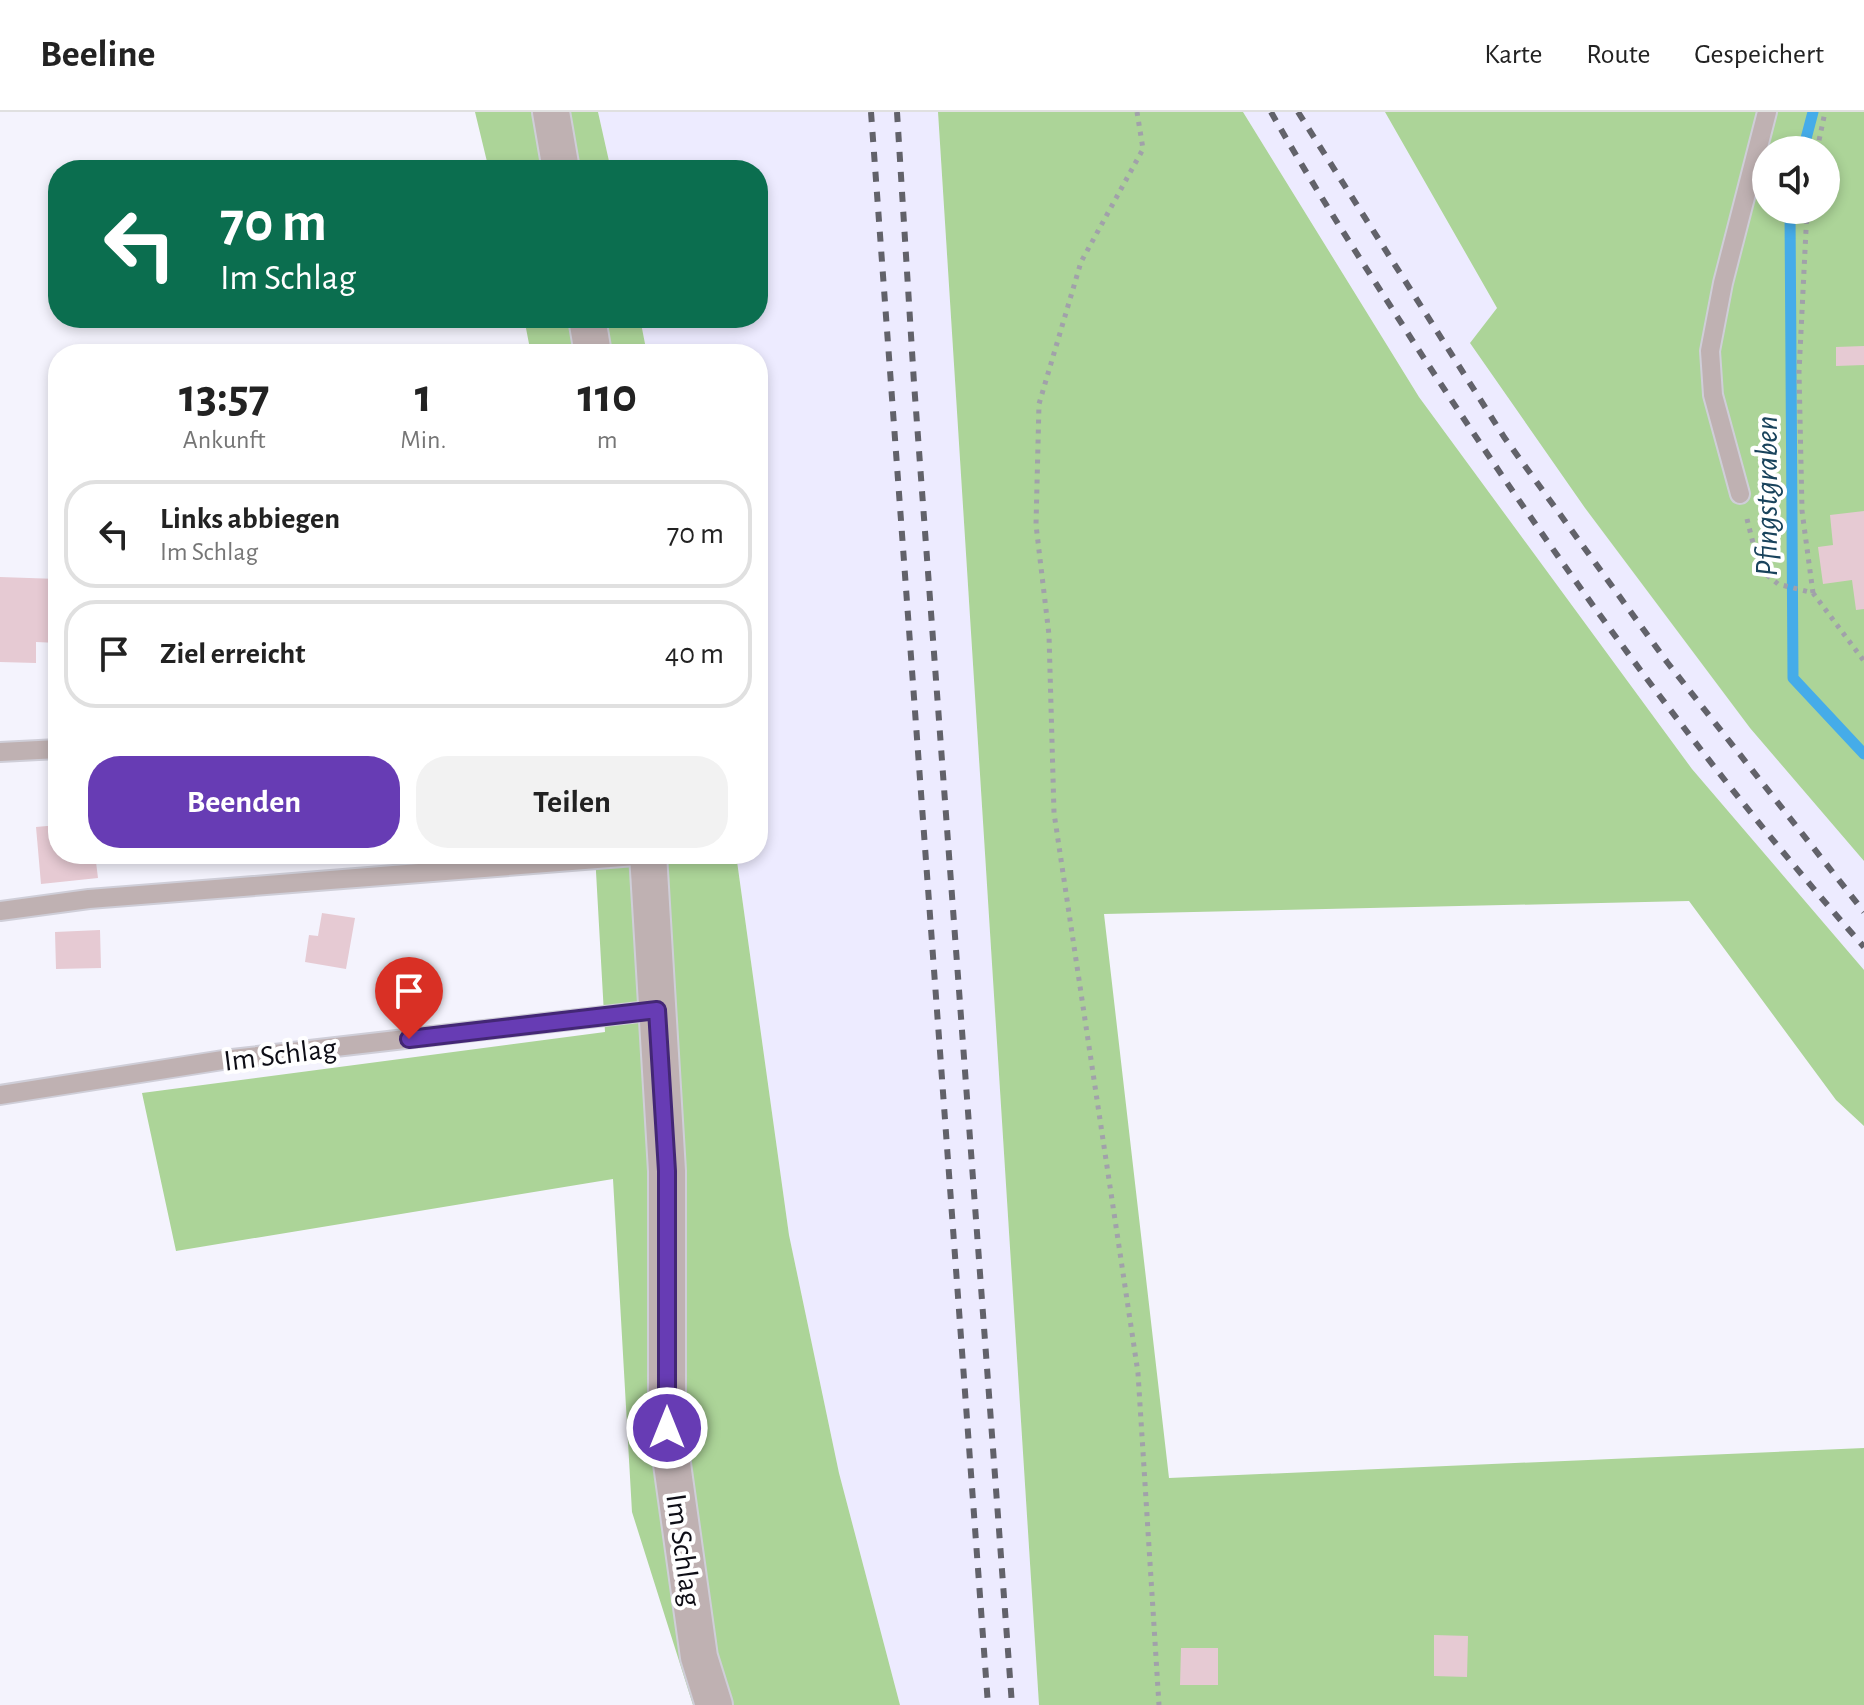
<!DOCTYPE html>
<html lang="de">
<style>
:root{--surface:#fff;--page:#f2f2f2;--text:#222;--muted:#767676;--line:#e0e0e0;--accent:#673cb4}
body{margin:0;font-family:"Alegreya Sans",sans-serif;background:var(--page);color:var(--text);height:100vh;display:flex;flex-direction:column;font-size:30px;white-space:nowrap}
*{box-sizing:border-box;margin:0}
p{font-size:26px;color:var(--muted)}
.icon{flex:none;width:44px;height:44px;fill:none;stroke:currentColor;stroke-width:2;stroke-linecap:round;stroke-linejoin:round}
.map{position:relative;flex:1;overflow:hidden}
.drawer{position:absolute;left:48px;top:232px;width:720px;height:520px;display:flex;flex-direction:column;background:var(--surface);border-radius:32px;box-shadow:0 4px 12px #0003}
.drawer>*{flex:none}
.hud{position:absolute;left:48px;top:48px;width:720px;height:168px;border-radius:32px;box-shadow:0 4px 12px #0003;background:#0b6e4f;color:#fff;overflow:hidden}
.tools{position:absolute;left:1752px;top:24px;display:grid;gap:16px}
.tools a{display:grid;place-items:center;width:88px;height:88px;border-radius:50%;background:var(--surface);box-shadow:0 4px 12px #0003;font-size:40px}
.pin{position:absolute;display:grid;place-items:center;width:68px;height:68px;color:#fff;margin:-82px -34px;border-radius:50% 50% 50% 0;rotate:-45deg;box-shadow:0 0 8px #0007}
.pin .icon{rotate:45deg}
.me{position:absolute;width:88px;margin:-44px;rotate:0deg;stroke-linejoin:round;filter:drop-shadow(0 0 6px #0008)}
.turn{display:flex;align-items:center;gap:28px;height:168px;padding:0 40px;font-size:36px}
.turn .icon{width:104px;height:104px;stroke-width:2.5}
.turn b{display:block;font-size:56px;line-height:68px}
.eta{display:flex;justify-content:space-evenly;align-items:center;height:136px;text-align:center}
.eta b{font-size:48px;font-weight:700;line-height:56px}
.primary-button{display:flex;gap:16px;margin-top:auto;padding:16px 40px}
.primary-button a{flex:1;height:92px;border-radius:32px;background:var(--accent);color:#fff;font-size:32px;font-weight:700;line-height:92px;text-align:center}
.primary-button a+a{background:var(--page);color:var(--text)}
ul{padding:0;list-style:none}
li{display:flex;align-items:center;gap:24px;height:108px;margin:0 16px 12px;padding:0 24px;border:4px solid var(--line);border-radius:32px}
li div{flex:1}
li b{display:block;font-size:30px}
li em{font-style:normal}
header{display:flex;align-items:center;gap:48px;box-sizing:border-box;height:112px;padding:0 40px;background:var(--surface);border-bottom:2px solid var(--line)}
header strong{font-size:38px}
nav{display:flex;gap:44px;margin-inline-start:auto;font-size:28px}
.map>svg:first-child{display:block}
.built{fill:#edebff}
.green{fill:#acd498;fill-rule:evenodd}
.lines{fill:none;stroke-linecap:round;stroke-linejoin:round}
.stream{stroke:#45ace9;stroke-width:11}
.building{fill:#e6cad3}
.lane-casing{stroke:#cfced8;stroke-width:22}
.street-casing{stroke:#cfced8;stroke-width:40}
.path{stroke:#a1a1aa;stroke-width:5;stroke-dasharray:4 6;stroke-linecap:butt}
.lane{stroke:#bfb1b2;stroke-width:18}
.street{stroke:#bfb1b2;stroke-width:36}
.rail{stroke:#62626a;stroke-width:6;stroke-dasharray:10 10;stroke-linecap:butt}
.route-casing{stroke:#432775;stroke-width:20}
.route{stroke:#673cb4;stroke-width:14}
.labels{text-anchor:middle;stroke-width:8;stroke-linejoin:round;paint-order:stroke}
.street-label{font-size:30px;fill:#0e0e16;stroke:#fff}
.water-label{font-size:32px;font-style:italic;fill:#19435c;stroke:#fff}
</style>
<header>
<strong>Beeline</strong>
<nav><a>Karte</a><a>Route</a><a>Gespeichert</a></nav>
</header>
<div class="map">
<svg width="1864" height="1593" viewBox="0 0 1864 1593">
<rect width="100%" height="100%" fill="#f4f3fd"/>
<path class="built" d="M598,0H938L1039,1593H900L839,1361L789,1123L736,742H758V242H647L640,206H758V58H611Z
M1243,0H1385L1497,196L1471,231L1585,396L1750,616L1864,749V858L1692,657L1419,285Z"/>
<path class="green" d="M475,0H598L611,58H489Z
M938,0H1243L1419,285L1692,657L1864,858V1014L1836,988L1689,789L1104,802L1169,1366L1864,1336V1593H1039Z
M1385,0H1864V749L1750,616L1585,396L1470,231L1497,196ZM1766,38H1826V98H1766Z
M524,206H640L647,242H531Z
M595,742H736L789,1123L839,1361L900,1593H693L632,1400L613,1067L176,1139L142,981L605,920Z"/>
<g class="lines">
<path class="stream" d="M1803,38L1813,0
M1790,98L1793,566L1864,642"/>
</g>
<path class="building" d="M1864,234V253L1836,254V235Z
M1864,399V497L1856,498L1852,468L1823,472L1818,435L1833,433L1830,403Z
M0,465L58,467V531L36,530V551L0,550Z
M58,713V742H95L98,766L41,772L36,715Z
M322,801L355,806L346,857L305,850L309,823L318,824Z
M100,818L101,856L56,857L55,820Z
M1434,1523L1468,1524L1467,1565L1434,1564Z
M1181,1536H1218V1573H1180Z"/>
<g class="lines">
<defs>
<path id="lane" d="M1740,382L1713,283L1710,239L1723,171L1767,0
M0,640L58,637
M0,799L89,787L648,743
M0,983L223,948L657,898"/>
<path id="street" d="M551,0L561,58
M587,206L593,242
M648,742L667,1059V1316L699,1545L714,1593"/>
</defs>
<use href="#lane" class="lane-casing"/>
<use href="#street" class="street-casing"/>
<path class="path" d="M1137,0L1143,37L1081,150L1039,292L1036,413L1049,523L1054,701L1138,1261L1159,1593
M1817,38L1825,0
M1807,98L1799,260L1802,399L1813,481
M1747,407L1756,443L1767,463L1778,472L1813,481L1864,549"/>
<use href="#lane" class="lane"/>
<use href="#street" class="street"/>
<path class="rail" d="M871,0L988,1593
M897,0L914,271L1012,1593
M1271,0C1317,81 1368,159 1418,237C1553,445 1700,649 1864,835
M1298,0L1504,325L1667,550L1864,800"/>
</g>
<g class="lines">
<defs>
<path id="route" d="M409,927L657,898L667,1059V1316"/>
</defs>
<use href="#route" class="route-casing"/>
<use href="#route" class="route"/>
</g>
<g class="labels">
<g class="street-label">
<text transform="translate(280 942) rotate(-7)" y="10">Im Schlag</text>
<text transform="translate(684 1438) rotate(82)" y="10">Im Schlag</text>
</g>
<g class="water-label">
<text transform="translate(1766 384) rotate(-90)" y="11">Pfingstgraben</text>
</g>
</g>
</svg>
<div class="tools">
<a><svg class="icon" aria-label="sound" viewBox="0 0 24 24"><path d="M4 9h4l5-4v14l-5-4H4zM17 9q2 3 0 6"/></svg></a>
</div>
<div class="pin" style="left:409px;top:927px;background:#d93025"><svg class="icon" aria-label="arrive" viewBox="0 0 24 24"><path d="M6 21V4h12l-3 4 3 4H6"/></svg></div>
<svg class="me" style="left:667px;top:1316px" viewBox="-20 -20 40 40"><circle r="17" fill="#673cb4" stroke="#fff" stroke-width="3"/><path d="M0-11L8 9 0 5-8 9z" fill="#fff"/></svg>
<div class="hud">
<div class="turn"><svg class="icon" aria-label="left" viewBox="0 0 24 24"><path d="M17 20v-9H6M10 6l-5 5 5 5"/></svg><div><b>70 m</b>Im Schlag</div></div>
</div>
<section class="drawer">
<div class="eta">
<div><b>13:57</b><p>Ankunft</p></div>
<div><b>1</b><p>Min.</p></div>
<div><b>110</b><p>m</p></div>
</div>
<ul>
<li><svg class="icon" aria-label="left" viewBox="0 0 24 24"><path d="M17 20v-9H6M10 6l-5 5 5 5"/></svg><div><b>Links abbiegen</b><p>Im Schlag</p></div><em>70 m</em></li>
<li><svg class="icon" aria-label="arrive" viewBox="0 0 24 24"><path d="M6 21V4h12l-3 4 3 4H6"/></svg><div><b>Ziel erreicht</b></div><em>40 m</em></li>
</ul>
<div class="primary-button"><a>Beenden</a><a>Teilen</a></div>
</section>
</div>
